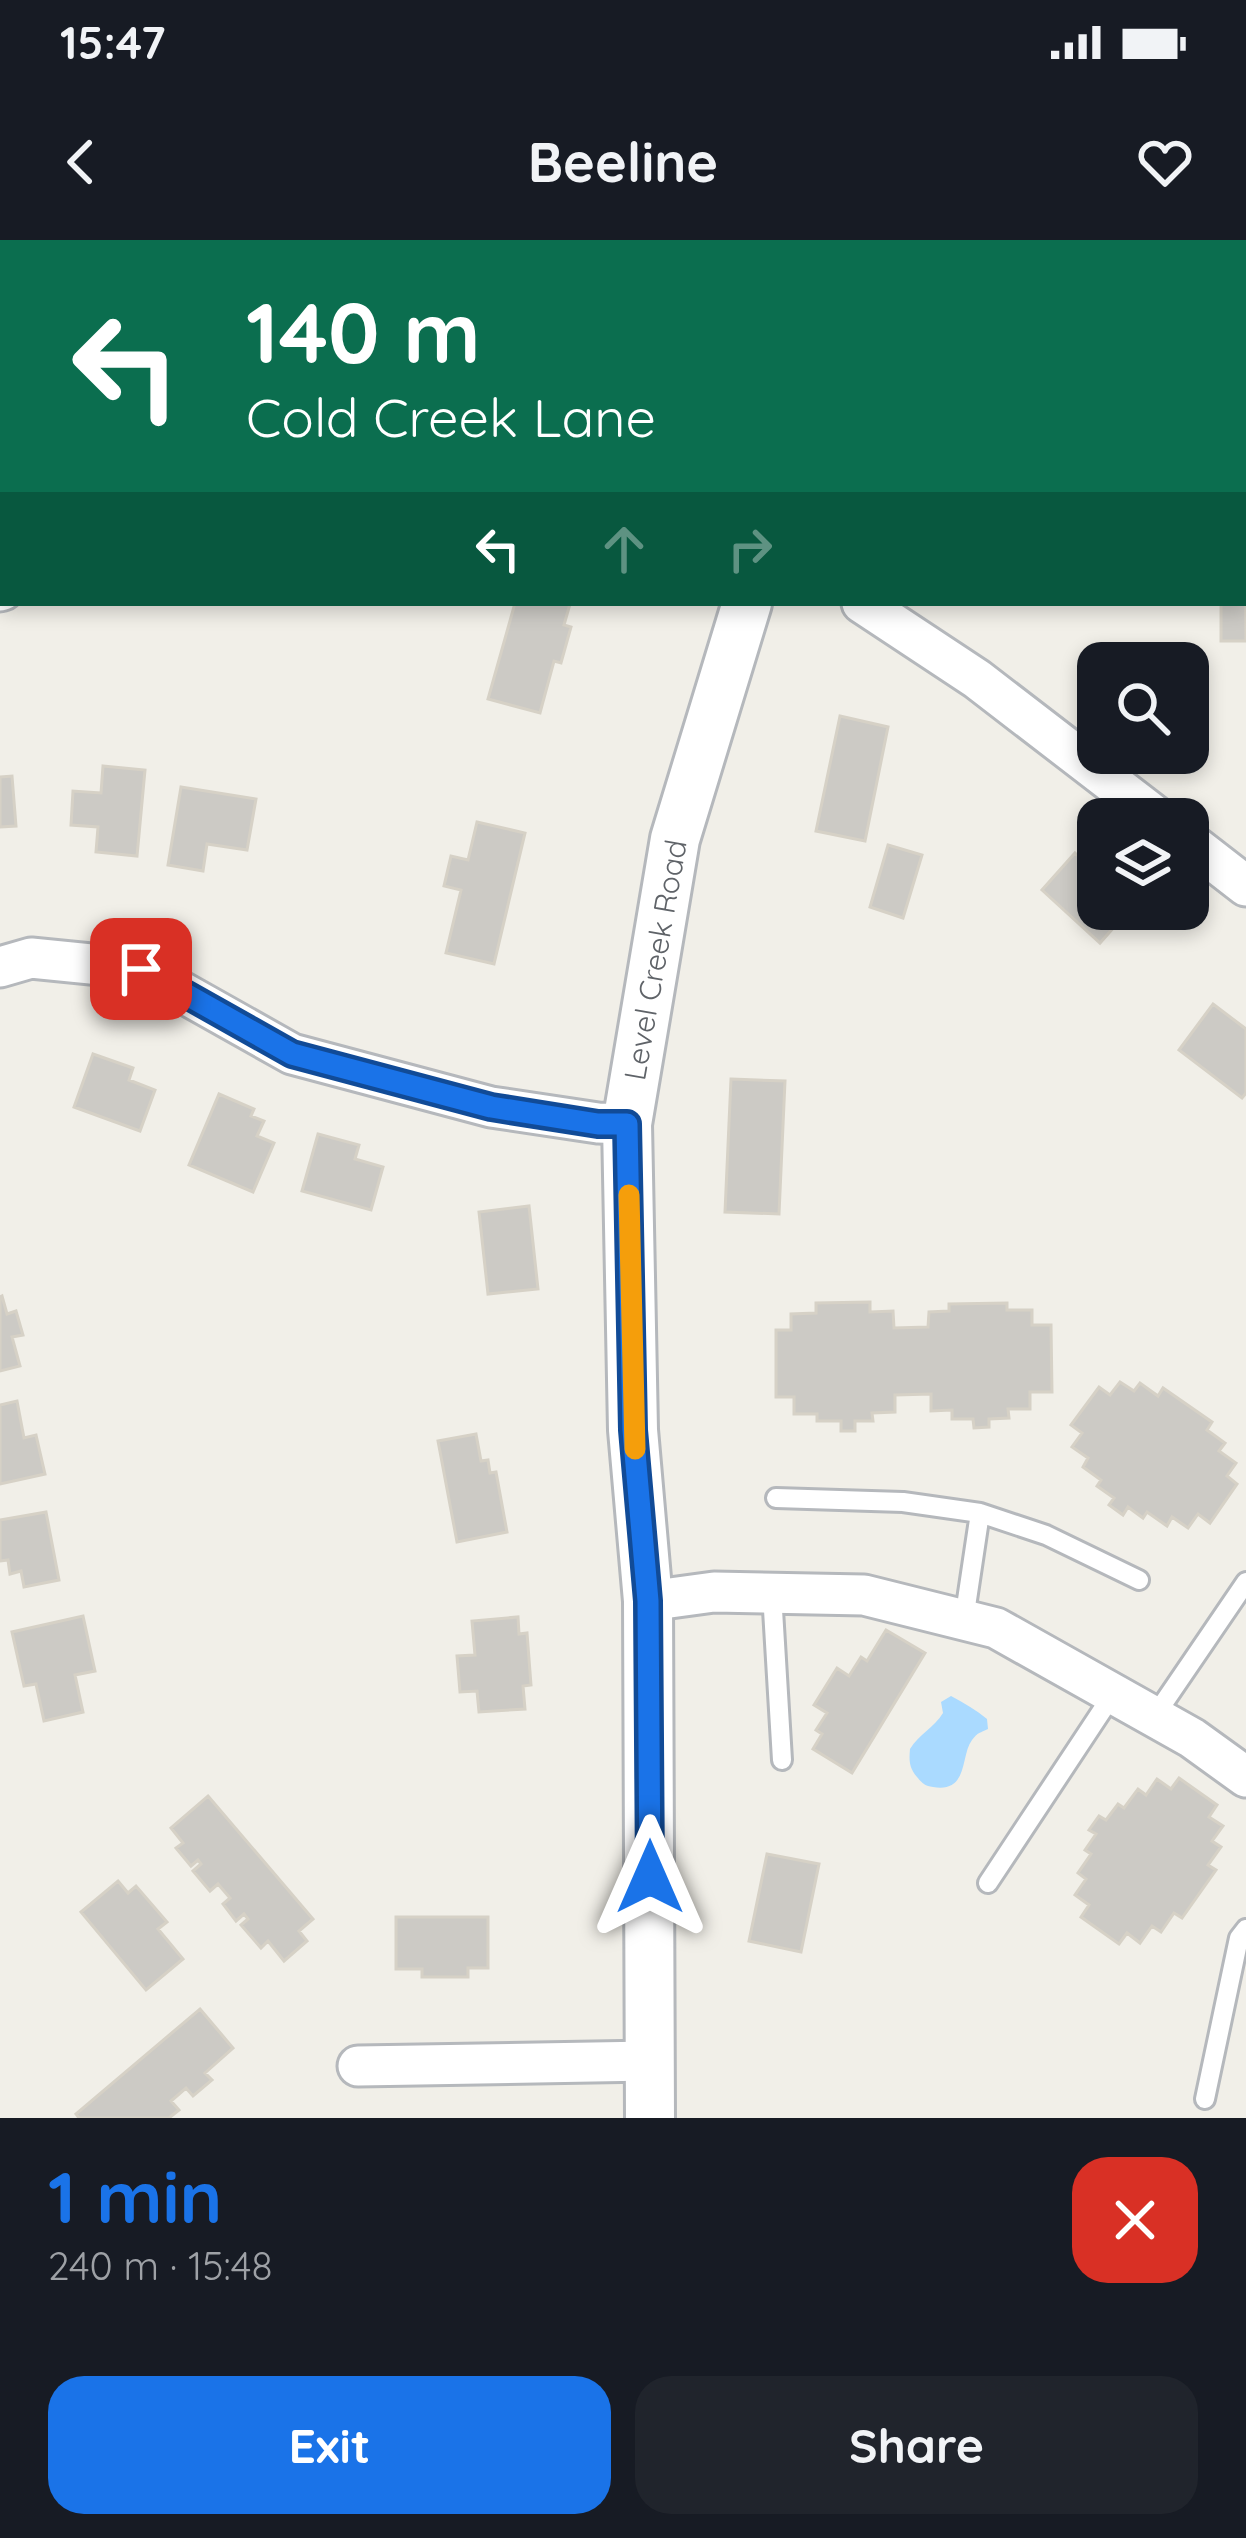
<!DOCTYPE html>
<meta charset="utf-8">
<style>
:root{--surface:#171b24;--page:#20242c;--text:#f1f3f6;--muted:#9ea1a6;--accent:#1a73e8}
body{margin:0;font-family:Quicksand,sans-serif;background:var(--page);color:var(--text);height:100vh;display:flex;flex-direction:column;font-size:45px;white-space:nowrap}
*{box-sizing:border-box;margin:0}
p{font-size:39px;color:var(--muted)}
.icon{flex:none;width:66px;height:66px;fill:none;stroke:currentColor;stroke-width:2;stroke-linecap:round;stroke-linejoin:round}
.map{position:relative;height:1878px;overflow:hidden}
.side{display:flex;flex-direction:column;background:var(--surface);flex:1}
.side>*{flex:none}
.banner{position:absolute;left:0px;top:0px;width:1248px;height:366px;box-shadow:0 6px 18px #0003;background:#0b6e4f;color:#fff;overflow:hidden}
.controls{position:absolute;left:1077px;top:402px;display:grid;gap:24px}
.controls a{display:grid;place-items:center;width:132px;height:132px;border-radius:24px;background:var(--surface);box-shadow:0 6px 18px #0003;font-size:60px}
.pin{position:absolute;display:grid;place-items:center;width:102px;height:102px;color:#fff;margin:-51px;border-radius:24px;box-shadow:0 6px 18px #0006}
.me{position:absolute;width:132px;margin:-66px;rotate:0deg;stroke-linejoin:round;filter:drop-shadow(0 0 9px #0008)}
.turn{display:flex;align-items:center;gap:42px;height:252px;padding:0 48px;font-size:54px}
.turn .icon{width:156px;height:156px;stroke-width:2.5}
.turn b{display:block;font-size:84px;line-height:102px}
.lanes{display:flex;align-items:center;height:114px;padding:0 48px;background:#0003;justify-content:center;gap:60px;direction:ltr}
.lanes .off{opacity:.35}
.round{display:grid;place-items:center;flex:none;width:126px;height:126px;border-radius:36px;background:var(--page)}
.overview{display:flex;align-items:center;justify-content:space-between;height:204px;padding:0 48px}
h1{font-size:72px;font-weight:700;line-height:90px;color:var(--accent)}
.action{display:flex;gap:24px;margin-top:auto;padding:24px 48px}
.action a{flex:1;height:138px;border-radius:36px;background:var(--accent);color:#fff;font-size:48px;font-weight:700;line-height:138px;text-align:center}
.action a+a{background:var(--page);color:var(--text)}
.status{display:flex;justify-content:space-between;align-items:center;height:84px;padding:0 60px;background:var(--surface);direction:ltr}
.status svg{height:33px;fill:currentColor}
header{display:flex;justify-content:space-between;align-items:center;height:156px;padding:0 48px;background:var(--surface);font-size:54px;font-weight:700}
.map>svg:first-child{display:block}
.water{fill:#aadaff}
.building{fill:#cccac5;stroke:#d6d1c6;stroke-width:3}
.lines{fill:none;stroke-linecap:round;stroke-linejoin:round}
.service-casing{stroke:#b5b8bc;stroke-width:24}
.minor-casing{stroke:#b5b8bc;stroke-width:45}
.tertiary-casing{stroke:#b5b8bc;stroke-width:54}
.service{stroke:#fff;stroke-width:18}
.minor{stroke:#fff;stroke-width:39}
.tertiary{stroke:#fff;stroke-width:48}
.route-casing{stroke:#114b97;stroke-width:30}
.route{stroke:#1a73e8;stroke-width:21}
.slow{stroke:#f59e0b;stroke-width:21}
.labels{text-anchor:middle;stroke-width:9;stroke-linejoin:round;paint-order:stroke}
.street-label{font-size:30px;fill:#5f6368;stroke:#fff}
</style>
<div class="status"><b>15:47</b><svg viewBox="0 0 49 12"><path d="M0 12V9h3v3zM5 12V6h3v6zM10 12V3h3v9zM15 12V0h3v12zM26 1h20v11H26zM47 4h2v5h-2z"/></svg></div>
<header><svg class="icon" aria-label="back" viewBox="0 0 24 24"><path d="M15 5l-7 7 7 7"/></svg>Beeline<svg class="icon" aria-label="heart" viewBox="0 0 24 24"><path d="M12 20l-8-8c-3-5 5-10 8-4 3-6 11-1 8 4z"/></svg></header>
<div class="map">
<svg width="1246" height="1878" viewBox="0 0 1246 1878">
<rect width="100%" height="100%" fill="#f1efe8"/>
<path class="water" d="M951,1456C964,1463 976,1470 987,1479L988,1489C980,1493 978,1492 972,1500C960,1516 969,1553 933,1547C925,1546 922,1543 917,1537C909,1528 909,1520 910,1509C919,1494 934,1488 943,1473L941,1462Z"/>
<path class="building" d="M1245,314L1246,401H1221V363H1245Z
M515,363L570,364L564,385L571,387L561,423L554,421L540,473L488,459Z
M840,476L888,487L865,601L816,591Z
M103,526L145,530L137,616L96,612L98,587L71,585L73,551L101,553Z
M12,536L16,586L0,587V537Z
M181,547L256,559L247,610L207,604L203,631L168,625Z
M477,582L525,593L494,724L446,713L461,650L444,646L451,616L468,620Z
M888,605L922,615L903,678L870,667Z
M1075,613L1098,634V669H1130L1100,703L1042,650Z
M1213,764L1246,789V853L1242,858L1179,810Z
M93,814L133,828L129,840L155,850L140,891L74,867Z
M731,839L785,841L779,974L725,972Z
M219,854L254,869L251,876L264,881L257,896L274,903L253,952L189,925Z
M318,894L359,905L355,919L383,927L371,970L302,951Z
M529,966L538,1049L488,1054L479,972Z
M2,1056L7,1074L16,1071L23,1095L12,1097L20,1126L0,1131V1057Z
M870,1062V1072L893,1071L894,1088L928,1087L929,1072L949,1071V1064L1007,1063V1070H1032V1085H1051L1052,1152H1030V1169H1008L1009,1178L989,1179V1187L974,1188L973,1179H952V1170L931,1171V1154L895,1155V1172L872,1173L873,1181H855V1191H841V1181H817V1174H794V1157H776V1090H791V1074L816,1073V1063Z
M1120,1142L1134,1151L1140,1143L1158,1156L1163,1148L1212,1182L1207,1190L1225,1203L1219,1211L1236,1223L1227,1236L1237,1244L1210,1283L1198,1274L1188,1288L1172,1277L1167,1286L1147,1272L1143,1278L1128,1267L1123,1275L1109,1265L1114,1258L1097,1246L1101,1240L1083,1227L1088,1218L1072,1207L1082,1193L1071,1185L1099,1147L1110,1155Z
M17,1161L24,1198L36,1195L45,1234L0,1244V1165Z
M476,1194L481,1221L488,1220L490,1233L496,1232L507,1292L457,1302L438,1201Z
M46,1272L59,1340L24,1347L21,1331L10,1334L8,1320L0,1321V1280Z
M83,1376L95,1431L75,1435L83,1472L44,1481L36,1444L24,1446L12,1392Z
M518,1377L519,1394L527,1393L531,1445L523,1446L525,1469L479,1472L477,1451L460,1452L457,1416L475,1415L472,1381Z
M886,1390L925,1413L852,1533L813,1509L822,1494L816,1490L827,1473L814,1465L837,1428L849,1436L861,1417L867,1421Z
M1179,1538L1217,1565L1209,1577L1223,1586L1212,1601L1221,1607L1208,1625L1216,1630L1182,1678L1174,1673L1161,1692L1152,1686L1140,1703L1127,1693L1119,1704L1081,1677L1089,1665L1075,1655L1086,1639L1078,1633L1091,1614L1085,1610L1096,1594L1089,1590L1099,1576L1106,1580L1118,1564L1124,1568L1138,1549L1146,1555L1157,1539L1171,1549Z
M208,1556L313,1679L299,1691L307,1701L284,1721L268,1701L261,1708L241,1685L248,1679L244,1674L236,1681L223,1664L230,1658L218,1644L210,1651L193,1631L201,1624L198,1620L191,1626L176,1608L183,1603L171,1588Z
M767,1614L819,1624L801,1712L749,1701Z
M118,1641L128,1653L136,1646L167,1682L158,1689L183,1719L146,1750L81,1672Z
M396,1677H488V1728H468V1737H422V1729H396Z
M200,1769L233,1808L205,1833L212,1840L193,1856L186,1848L171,1861L179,1870L169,1878H79L76,1874Z"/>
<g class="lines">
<defs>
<path id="service" d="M749,0L759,3
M199,3L200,0
M359,3V0
M776,1258L903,1262L980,1273L964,1380
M980,1273L1046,1295L1139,1340
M772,1353L782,1520
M1154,1477L1246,1342
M988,1643L1113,1454
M1205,1859L1239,1698L1246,1689"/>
<path id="minor" d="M0,351L3,350
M862,363L977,439L1159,579
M1188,601L1246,646
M0,727L31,718L141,729L292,814L491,867L598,883L627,884
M648,1361L714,1352L864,1355L996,1388L1192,1498L1246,1537
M358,1826L650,1821"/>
<path id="tertiary" d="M829,3L830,0
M650,1878L648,1361L633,1190L627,884L675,599L747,363"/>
</defs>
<use href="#service" class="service-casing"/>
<use href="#minor" class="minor-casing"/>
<use href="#tertiary" class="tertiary-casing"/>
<use href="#service" class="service"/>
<use href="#minor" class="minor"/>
<use href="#tertiary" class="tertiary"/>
</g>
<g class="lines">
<defs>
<path id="route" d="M141,729L292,814L491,867L598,884H627L633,1190L648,1361L650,1637"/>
</defs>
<use href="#route" class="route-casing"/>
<use href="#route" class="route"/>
<path class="slow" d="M629,955L635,1209"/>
</g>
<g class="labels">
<g class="street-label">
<text transform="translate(656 720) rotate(-80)" y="10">Level Creek Road</text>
</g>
</g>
</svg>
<div class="controls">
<a><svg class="icon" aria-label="search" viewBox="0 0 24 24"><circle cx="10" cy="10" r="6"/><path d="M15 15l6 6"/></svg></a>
<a><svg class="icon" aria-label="layers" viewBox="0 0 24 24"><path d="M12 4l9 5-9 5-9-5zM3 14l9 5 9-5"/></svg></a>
</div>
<div class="pin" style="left:141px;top:729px;background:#d93025"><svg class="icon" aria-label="arrive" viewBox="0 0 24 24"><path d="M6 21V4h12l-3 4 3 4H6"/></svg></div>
<svg class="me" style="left:650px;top:1637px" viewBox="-20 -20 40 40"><path d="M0-17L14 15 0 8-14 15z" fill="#1a73e8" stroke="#fff" stroke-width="4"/></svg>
<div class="banner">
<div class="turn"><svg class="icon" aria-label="left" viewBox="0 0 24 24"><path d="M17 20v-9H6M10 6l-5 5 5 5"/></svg><div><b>140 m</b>Cold Creek Lane</div></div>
<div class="lanes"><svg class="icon" aria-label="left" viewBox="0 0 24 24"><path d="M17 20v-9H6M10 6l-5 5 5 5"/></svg><svg class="icon off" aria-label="ahead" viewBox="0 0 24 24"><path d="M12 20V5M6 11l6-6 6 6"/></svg><svg class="icon off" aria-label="right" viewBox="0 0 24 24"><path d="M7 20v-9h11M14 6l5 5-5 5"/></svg></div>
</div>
</div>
<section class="side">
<div class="overview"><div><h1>1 min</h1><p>240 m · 15:48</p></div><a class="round" style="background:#d93025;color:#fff"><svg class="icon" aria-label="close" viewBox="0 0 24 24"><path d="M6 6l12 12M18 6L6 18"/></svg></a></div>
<div class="action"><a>Exit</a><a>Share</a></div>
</section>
